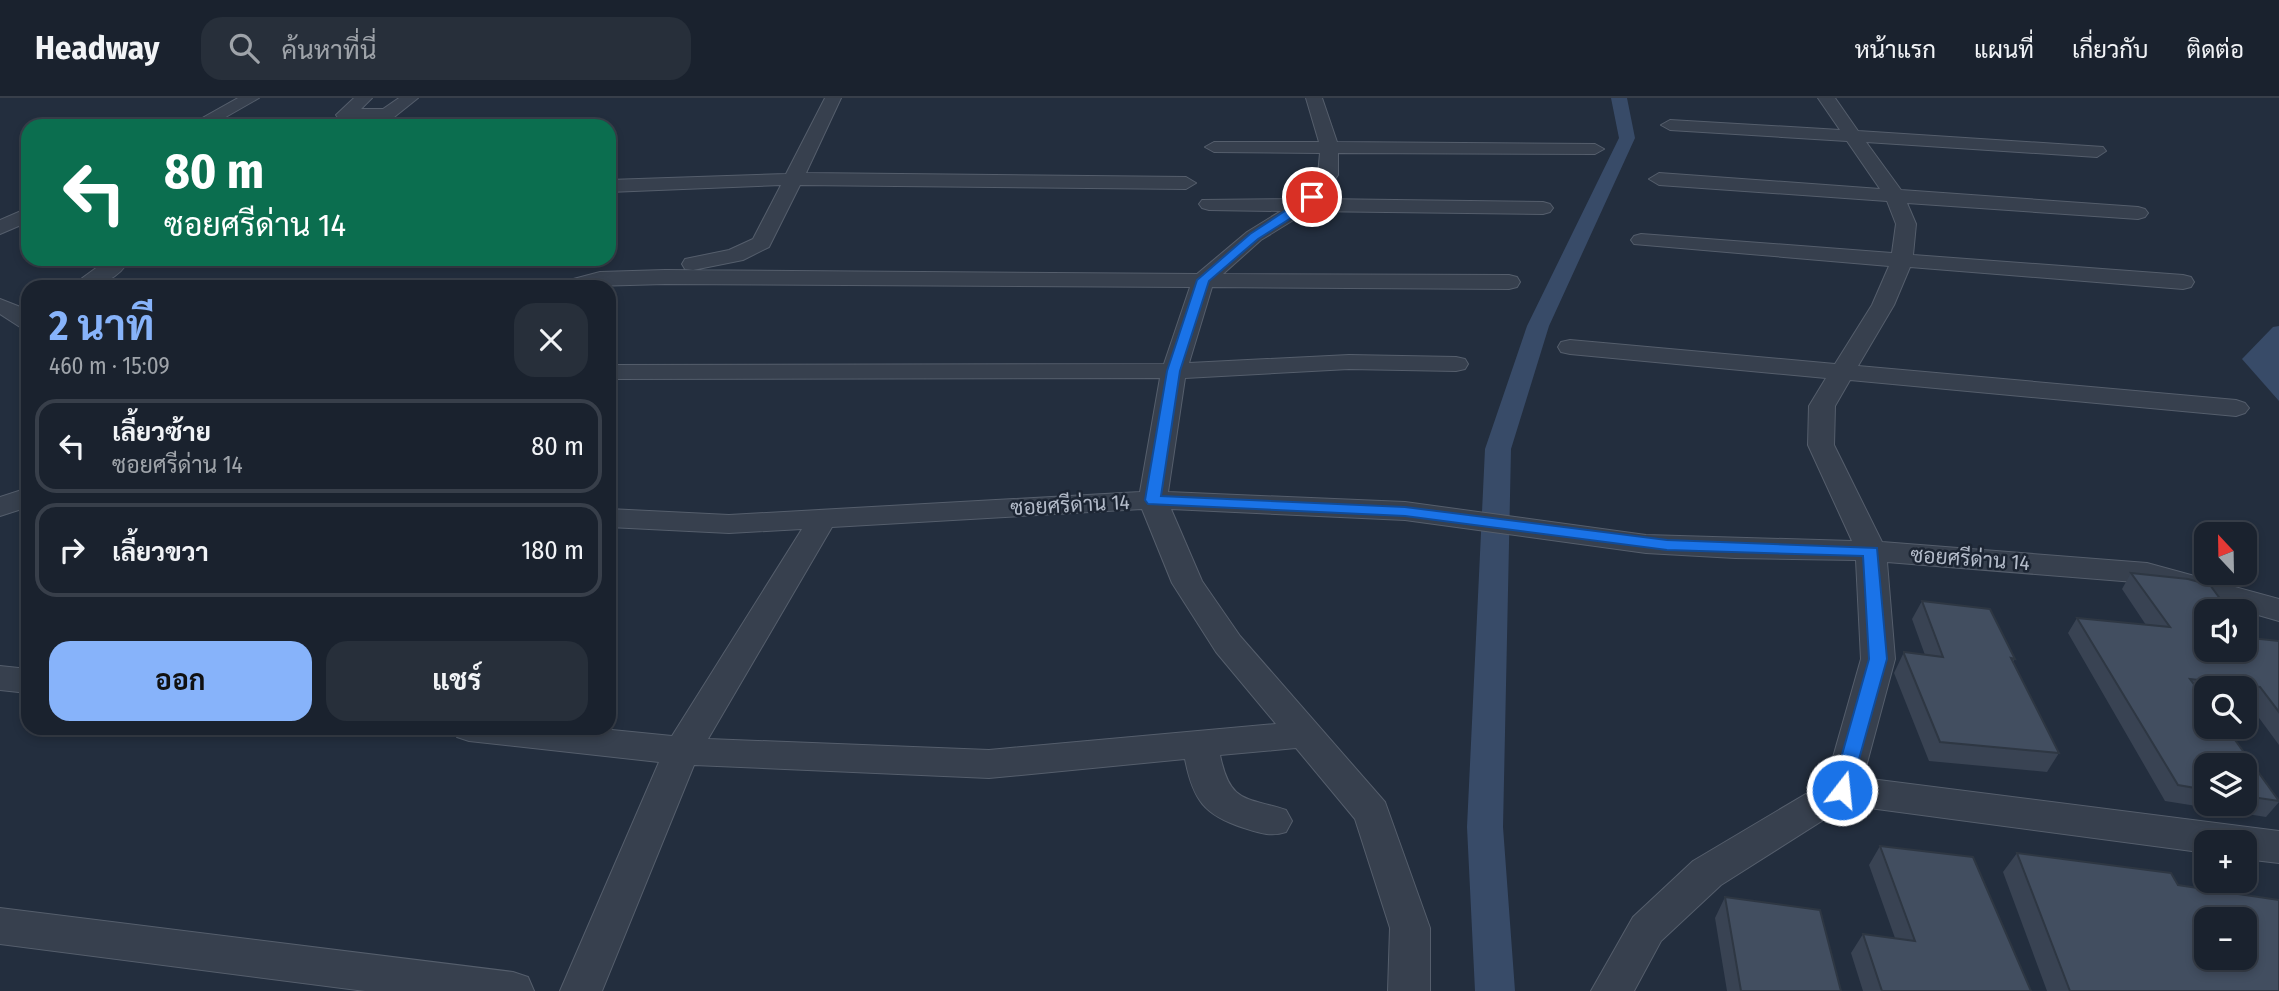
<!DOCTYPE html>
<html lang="th">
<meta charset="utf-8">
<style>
:root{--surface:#1a222e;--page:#272f3a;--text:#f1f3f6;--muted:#9fa4aa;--line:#383f4a;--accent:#87b3fa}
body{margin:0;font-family:"Fira Sans Condensed",Sarabun,sans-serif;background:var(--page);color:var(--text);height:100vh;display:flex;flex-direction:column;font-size:26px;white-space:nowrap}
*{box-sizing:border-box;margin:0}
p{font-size:23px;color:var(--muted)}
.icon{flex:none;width:38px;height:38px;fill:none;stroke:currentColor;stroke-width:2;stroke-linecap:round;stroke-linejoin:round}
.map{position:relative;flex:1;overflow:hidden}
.side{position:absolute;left:21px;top:182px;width:595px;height:455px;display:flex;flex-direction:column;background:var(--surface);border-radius:21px;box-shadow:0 4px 10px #0003,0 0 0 2px var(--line)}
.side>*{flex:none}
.top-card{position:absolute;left:21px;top:21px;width:595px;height:147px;border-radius:21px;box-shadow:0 4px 10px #0003,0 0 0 2px var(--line);background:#0b6e4f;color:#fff;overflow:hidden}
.needle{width:46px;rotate:338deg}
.controls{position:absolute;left:2194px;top:424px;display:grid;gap:14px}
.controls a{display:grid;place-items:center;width:63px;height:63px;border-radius:14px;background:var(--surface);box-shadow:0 4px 10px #0003,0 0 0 2px var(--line);font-size:35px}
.pin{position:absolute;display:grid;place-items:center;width:60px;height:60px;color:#fff;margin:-30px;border:4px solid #fff;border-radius:50%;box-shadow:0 2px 7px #0007}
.me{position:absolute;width:77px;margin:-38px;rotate:16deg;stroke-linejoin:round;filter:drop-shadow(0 0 5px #0008)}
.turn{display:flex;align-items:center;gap:24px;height:147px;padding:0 28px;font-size:32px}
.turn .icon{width:91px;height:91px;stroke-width:2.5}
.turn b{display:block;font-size:49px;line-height:60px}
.round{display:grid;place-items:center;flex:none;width:74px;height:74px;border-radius:21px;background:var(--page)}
.overview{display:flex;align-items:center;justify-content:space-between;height:119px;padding:0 28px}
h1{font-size:42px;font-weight:700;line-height:52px;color:var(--accent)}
.primary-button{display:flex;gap:14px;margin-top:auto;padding:14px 28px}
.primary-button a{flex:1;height:80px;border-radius:21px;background:var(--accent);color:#111;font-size:28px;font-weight:700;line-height:80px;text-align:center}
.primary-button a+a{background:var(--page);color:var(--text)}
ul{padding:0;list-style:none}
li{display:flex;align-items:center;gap:21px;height:94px;margin:0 14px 10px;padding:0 14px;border:4px solid var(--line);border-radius:21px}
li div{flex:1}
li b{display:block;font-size:26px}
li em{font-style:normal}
header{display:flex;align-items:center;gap:42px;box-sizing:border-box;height:98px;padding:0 35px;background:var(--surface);border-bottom:2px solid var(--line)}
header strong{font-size:33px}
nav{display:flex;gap:38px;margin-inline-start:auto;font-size:24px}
.search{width:490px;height:63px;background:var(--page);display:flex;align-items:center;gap:18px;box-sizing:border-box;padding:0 24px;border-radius:21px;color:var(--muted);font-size:26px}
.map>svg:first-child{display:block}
.water{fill:#384b68}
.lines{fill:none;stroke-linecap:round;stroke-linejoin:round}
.canal{fill:#384b68;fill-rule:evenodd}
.street-casing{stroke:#555e6c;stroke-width:2}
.street{fill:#37404e;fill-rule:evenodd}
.wall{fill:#394353;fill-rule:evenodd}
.building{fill:#424e60;stroke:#2e3743;stroke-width:2;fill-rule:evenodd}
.route{fill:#1a73e8;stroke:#114b97;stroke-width:2}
.labels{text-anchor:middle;stroke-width:5;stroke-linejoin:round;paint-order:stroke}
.street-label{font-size:21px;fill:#b3bbc9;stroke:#1c2533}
</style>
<header>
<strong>Headway</strong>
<div class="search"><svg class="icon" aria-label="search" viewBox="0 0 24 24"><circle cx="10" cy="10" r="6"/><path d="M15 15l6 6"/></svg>ค้นหาที่นี่</div>
<nav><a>หน้าแรก</a><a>แผนที่</a><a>เกี่ยวกับ</a><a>ติดต่อ</a></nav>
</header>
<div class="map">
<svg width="2279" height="893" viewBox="0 0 2279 893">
<rect width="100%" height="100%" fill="#232e3e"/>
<path class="water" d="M2279,228V303L2242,261L2273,229Z"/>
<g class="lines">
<path class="canal" d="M1611,0H1627L1635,40L1549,228L1511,351L1503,729L1515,893H1475L1467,729L1485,351L1527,228L1619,40Z"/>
<defs>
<path id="street" d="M238,0H259L210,28H188Z
M354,0H372L361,11H383L399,0H418L393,20L339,21L336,17Z
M825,0H841L806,75L1186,79L1196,85L1186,91L800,87L769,149L743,162L693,172L685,171L682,166L685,161L729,152L753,141L781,87L609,94V82L786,76Z
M1306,0H1322L1337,44L1595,46L1604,51L1595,56L1338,55V77L1320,101L1543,104L1550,106L1553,110L1550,114L1543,116L1308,113L1261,142L1223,176L1509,177L1517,179L1520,184L1517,189L1509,191L1212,189L1189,265L1349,257L1456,259L1465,261L1468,266L1465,271L1456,273L1349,271L1185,280L1168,394L1405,404L1646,437L1852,443L1808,347L1809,308L1826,280L1570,256L1561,254L1558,249L1561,244L1570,242L1835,266L1872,207L1889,168L1634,146L1631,142L1634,138L1641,136L1892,155L1896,126L1887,103L1659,87L1649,81L1659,75L1880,91L1847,43L1670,32L1661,27L1670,22L1840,32L1818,0H1835L1858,33L2103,49L2106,53L2097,59L1866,44L1901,92L2138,109L2145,111L2148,115L2145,119L2138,121L1907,105L1916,126L1913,157L2183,177L2191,179L2194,184L2191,189L2183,191L1910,169L1894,207L1858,268L2236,302L2245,305L2249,310L2245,315L2236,318L1850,282L1835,308L1834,347L1882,444L2147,465L2279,501V523L2147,485L1887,464L1895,561L1863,680L2279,733V765L2245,761V744H2207V755L1847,707L1721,787L1661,843L1634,893H1591L1633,819L1693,763L1826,684L1861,561L1856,462L1735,460L1646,455L1405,422L1171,411L1202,483L1240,538L1385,704L1430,830V893H1388L1390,830L1355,721L1296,650L1220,657C1230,706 1246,699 1286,712L1292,723L1286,734C1271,739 1260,735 1244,730C1204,717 1193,702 1185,661L989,680L694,667L602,893H560L659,664L469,643L457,639L451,630H592L672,638L802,431L729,435L609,429V411L729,417L1140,394L1160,280L609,281V267L1164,266L1190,189L665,186L559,189L562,184L600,174L665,172L1197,176L1247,134L1281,113L1209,112L1202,110L1199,106L1202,102L1299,101L1318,77L1320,55L1214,54L1205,49L1214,44H1319ZM1142,411L1172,485L1216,554L1276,626L989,652L708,641L832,429Z
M28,110V124L0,136V122Z
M117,161L126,167C112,186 91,189 70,189L107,162Z
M0,201L28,212V231L20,229L0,216Z
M28,390V409L0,418V399Z
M0,568L28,571V595L0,592Z
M0,810L513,874L528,879L534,893H365L0,846Z"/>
</defs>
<use href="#street" class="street-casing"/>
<use href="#street" class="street"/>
</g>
<path class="wall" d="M2131,475L2251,540L2279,543V647L2248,605H2245V590H2207V600H2204L2279,702V704L2266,719L2165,703L2068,535L2077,520L2146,527L2122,491ZM2207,667H2245V705H2207Z
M1922,503L2015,561L2013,564L2059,655L2047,674L1929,663L1894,575L1904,554L1925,557L1912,521Z
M1880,748L2031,893H1863L1851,855L1863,836L1895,840L1869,767Z
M2017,755L2178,787L2279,893H2047L2003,774Z
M1725,799L1841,893H1727L1715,820Z"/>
<path class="building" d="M2131,475L2188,481L2210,487L2229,513H2207V551H2245V533L2251,540L2279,543V614L2260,589L2190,581L2207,604V628H2225L2279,703L2245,698V667H2207V692L2178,687L2077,520L2170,529Z
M1922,503L1990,511L2015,561L2011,560L2059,655L1940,644L1904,556V554L1943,559Z
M1880,748L1973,759L2031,893H1882L1863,836L1915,843Z
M2017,755L2171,775L2178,787L2279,802V893H2070ZM2207,821H2245V859H2207Z
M1725,799L1820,812L1841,893H1741Z"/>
<path class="route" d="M1312,95L1317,99L1310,108L1258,141L1209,183L1180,273L1161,398L1405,409L1667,442L1877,450L1887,561L1849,697L1842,700L1835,697L1832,692L1869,561L1863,458L1667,452L1405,418L1148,406L1145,402L1167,273L1197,182L1250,136Z"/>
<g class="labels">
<g class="street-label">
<text transform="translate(1070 407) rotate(-3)" y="7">ซอยศรีด่าน 14</text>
<text transform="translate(1970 461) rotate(4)" y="7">ซอยศรีด่าน 14</text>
</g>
</g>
</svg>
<div class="controls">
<a><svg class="needle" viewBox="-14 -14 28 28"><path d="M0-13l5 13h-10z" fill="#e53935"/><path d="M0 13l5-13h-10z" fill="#9fa4aa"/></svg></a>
<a><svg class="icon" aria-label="sound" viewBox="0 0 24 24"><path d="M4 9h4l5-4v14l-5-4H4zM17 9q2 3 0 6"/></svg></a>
<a><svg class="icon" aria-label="search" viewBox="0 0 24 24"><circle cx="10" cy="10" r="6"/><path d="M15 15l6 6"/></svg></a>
<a><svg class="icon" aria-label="layers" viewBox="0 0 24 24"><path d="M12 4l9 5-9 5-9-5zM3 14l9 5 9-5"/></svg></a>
<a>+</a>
<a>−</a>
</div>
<div class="pin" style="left:1312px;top:99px;background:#d93025"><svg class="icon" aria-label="arrive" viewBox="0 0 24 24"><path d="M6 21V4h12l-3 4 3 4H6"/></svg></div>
<svg class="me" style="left:1842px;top:692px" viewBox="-20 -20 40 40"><circle r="17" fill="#1a73e8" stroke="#fff" stroke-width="3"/><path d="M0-11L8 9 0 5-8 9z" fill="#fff"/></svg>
<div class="top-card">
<div class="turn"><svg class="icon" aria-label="left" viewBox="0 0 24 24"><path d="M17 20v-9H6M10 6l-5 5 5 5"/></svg><div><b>80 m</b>ซอยศรีด่าน 14</div></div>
</div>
<section class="side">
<div class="overview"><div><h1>2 นาที</h1><p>460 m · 15:09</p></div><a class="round"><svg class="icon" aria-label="close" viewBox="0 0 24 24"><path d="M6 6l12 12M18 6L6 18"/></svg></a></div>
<ul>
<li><svg class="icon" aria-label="left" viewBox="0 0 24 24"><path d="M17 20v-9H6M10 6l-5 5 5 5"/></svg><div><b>เลี้ยวซ้าย</b><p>ซอยศรีด่าน 14</p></div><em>80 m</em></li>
<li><svg class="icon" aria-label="right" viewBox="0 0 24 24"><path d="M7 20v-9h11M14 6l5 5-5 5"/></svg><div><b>เลี้ยวขวา</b></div><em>180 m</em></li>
</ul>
<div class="primary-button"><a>ออก</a><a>แชร์</a></div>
</section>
</div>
